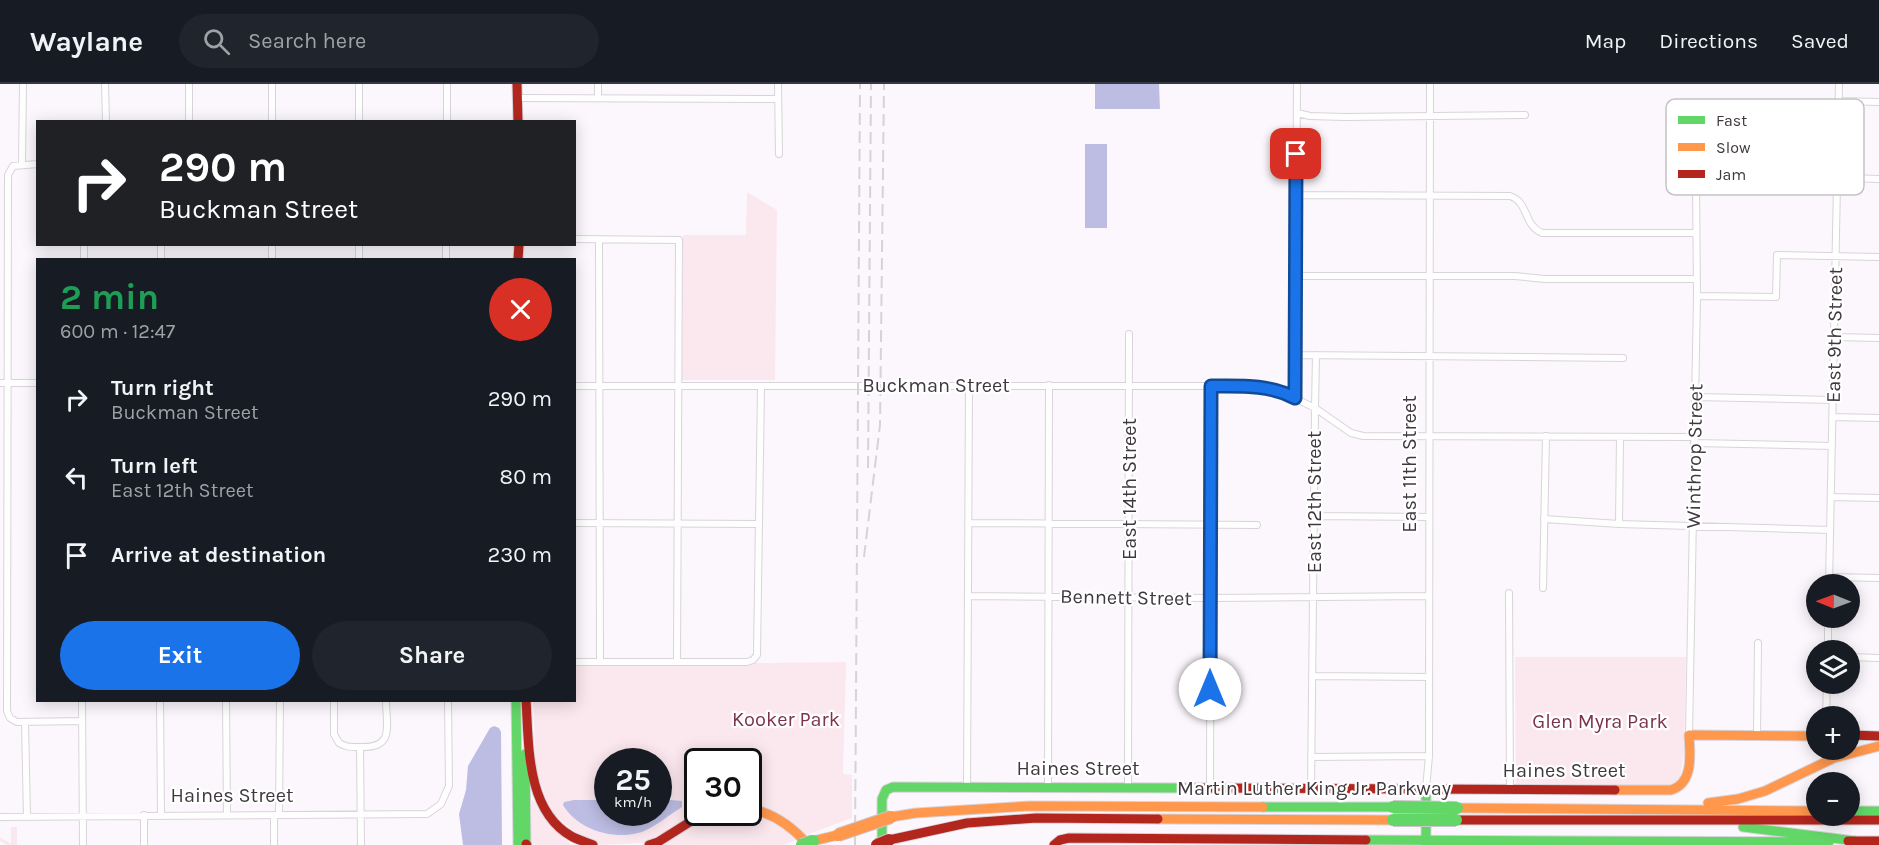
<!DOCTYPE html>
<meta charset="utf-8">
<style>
:root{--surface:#171b24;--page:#20242c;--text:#f1f3f6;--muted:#9ea1a6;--line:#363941;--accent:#1a73e8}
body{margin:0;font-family:Karla,sans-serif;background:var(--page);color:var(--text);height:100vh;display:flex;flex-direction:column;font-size:22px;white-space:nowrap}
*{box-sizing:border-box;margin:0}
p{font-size:20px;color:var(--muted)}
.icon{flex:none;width:33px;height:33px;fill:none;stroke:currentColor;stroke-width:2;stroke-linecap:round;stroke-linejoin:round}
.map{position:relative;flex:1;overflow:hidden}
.drawer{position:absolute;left:36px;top:174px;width:540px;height:444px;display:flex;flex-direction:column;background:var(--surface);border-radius:0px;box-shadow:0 3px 15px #0003}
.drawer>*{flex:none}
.top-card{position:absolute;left:36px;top:36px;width:540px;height:126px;border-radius:0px;box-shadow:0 3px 15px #0003;background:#202124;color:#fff;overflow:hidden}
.needle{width:39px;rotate:271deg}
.buttons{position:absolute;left:1806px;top:490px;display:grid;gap:12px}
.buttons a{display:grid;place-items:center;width:54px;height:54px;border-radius:50%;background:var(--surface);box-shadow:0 3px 15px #0003;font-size:30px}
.speed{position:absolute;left:594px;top:664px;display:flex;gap:12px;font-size:30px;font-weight:700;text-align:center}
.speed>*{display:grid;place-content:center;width:78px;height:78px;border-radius:50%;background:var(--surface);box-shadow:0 3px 15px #0003;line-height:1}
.speed small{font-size:15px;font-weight:400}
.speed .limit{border:3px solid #111;border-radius:9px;background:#fff;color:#111}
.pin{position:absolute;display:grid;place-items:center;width:51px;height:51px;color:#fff;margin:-26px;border-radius:12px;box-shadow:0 3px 9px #0006}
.me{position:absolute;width:66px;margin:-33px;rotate:0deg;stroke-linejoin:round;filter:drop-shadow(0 0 4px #0008)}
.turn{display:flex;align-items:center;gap:21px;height:126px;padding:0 24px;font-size:27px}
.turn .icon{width:78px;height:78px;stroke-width:2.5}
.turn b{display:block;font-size:42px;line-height:51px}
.round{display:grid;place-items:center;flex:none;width:63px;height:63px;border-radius:32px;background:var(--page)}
.summary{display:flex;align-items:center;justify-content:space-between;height:102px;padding:0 24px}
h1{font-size:36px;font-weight:700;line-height:45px;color:#1e9e55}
.button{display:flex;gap:12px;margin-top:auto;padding:12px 24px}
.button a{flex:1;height:69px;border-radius:36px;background:var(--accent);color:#fff;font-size:24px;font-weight:700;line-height:69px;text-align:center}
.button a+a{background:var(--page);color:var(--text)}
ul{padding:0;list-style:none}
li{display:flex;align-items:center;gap:18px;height:78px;padding:0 24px}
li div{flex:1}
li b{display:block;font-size:22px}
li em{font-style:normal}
header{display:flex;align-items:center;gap:36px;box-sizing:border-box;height:84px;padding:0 30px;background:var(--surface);border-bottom:2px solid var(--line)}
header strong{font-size:28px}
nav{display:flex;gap:33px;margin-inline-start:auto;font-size:21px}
.search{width:420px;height:54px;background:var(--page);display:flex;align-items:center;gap:15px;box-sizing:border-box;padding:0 21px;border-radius:33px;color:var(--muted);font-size:22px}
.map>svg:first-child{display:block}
.green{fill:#fbe8ee;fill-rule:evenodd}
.water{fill:#bdbde4}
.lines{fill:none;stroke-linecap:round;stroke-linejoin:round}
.street-casing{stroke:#d9d4d9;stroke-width:8}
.fast-casing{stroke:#d9d4d9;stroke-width:11}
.slow-casing{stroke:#d9d4d9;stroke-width:11}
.jam-casing{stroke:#d9d4d9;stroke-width:11}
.street{stroke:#fffeff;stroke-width:6}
.fast{stroke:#63d668;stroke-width:9}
.slow{stroke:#ff974d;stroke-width:9}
.jam{stroke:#b3261e;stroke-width:9}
.rail{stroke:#d5d4d5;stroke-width:2;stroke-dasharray:12 6;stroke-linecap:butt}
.fast-bridge-casing{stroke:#cec3ca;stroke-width:14;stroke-linecap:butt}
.slow-bridge-casing{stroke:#cec3ca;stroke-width:14;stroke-linecap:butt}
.jam-bridge-casing{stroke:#cec3ca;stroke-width:14;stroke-linecap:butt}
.fast-bridge{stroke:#63d668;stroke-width:12}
.slow-bridge{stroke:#ff974d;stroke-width:12}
.jam-bridge{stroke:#b3261e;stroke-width:12}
.route-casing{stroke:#114b97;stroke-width:15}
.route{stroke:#1a73e8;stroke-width:10}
.labels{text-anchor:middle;stroke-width:4.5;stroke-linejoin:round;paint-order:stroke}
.street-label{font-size:20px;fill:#3f393f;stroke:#fff}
.park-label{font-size:20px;fill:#7d3348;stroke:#fff}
.key{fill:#fff;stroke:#c5c4c5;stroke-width:1.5}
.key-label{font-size:16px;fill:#3f393f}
</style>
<header>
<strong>Waylane</strong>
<div class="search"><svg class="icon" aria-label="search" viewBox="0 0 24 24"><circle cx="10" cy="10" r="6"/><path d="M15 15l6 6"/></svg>Search here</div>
<nav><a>Map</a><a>Directions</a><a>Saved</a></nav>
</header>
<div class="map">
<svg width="1879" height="761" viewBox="0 0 1879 761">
<rect width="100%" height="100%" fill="#fcf7fc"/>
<path class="green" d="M747,108L777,126L775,296H682L683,151H746Z
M1515,573H1686L1684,671L1679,698L1669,701H1516Z
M846,578L843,690L852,691V734L806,751L749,722L748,678H698L697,727L685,734L665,748L643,759L602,761L586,756L552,730L536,687L533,617L574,616L575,581ZM608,678H658L659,715H668L682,723L630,751H615L595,747L601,717L608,716Z
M531,716L534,717C545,736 554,747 572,761H535L531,759Z
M717,729C750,729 772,730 795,756L784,761H659L707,732Z
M11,743H17V761H7L0,757V753L11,760Z"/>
<path class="water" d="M1095,0H1159L1160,25H1095Z
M1085,60H1107V144H1085Z
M494,642L499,644L501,648L502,761H463L459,730L466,706L468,682L490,644Z
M659,715L682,717V723C669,731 655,743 642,748C614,757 578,746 563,721L564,718L574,716H607L608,729H658Z"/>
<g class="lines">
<defs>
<path id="street" d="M105,0L106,38
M189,0V38
M272,0V38
M598,0V15
M778,0L779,70
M517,14L778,15
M1839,17L1879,18
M1297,29L1310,32L1345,33L1525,31
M359,38V0
M447,38V0
M22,80L23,0
M38,80L13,82L8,91L7,627L10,634L17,638L82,637
M1296,111L1510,112C1529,118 1523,141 1542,149H1696
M574,155L679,156L677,577
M599,156L600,578
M84,160V176
M161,160V176
M272,160V176
M359,176V160
M446,176V160
M1296,192H1515L1545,195H1696
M1697,212L1776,213L1777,171L1879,173
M1834,253L1879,254
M1295,271L1623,274
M1316,271L1315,324L1351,349L1363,352L1694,353
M0,299H38
M574,302H1256L1282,308L1315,324L1311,705
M1695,313L1833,316
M1295,314L1297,0
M1832,333L1879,334
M1694,359L1832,362
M1831,413L1879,414
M1314,432L1429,433
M1544,435L1619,440L1830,446
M574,439L758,440
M968,439L1257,441
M1619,440L1620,353
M1829,493L1879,494
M1829,501L1839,0
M1543,504L1546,352
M1509,509L1510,705
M968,512L1211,514L1428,512
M1828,567V534
M1850,573L1879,574
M574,578H747L753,576L757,571L761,303
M1312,592L1429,593
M82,616L83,761
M160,616L161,731
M226,616L227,731
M334,616V650L339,659C347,664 354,663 363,663C395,663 386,641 386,616
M1826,633L1827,600
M25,638L27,733
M1689,651L1697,212L1696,99L1698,94L1709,89L1879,95
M1757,652L1758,559
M360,663L361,761
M1311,673L1429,672
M967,703L969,301
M1128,703L1129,250
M1048,704L1049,301
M1210,704L1211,302
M1426,705L1429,672L1430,0
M144,731V761
M274,731V761
M279,731L280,616
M0,733L427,730L441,720L449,702L448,616"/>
<path id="fast" d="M516,616L518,761
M525,670L526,761
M1426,705V760
M1263,723H1393
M1850,727H1879
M1743,743L1855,757
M1366,756L1829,758
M882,761V715L886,706L893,703L1199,704"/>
<path id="slow" d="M1615,706H1671C1694,699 1690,670 1689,651L1816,652
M1708,719L1738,715L1765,707L1834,674L1879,662
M748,724C773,729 792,742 808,761
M1457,724L1816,727
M891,733L916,729L1030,722L1263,723
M1158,735L1393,736
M813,757L838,751"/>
<path id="jam" d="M517,0L518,38
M518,176L519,160
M526,616C529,661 526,726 571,752C578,756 586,758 593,761
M1850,651L1879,652
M1199,704L1615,706
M1456,736H1879
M889,756L967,739L1036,734L1158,735
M1848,757H1879
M526,760L527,761
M649,761L658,758L704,729
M1054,761L1060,756L1069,754L1366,756"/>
</defs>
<use href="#street" class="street-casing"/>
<use href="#fast" class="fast-casing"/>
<use href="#slow" class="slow-casing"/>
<use href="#jam" class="jam-casing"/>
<use href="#street" class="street"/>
<use href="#fast" class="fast"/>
<use href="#slow" class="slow"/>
<use href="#jam" class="jam"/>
<path class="rail" d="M868,384L871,0
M864,473L880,341L884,0
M855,761L860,0"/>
<defs>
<path id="fast-bridge" d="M1393,723L1457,724
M1393,736H1456
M802,761L813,757"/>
<path id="slow-bridge" d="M838,751L891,733"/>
<path id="jam-bridge" d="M877,761L889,756"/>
</defs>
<use href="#fast-bridge" class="fast-bridge-casing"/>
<use href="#slow-bridge" class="slow-bridge-casing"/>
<use href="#jam-bridge" class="jam-bridge-casing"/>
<use href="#fast-bridge" class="fast-bridge"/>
<use href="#slow-bridge" class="slow-bridge"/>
<use href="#jam-bridge" class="jam-bridge"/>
</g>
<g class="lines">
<defs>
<path id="route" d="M1210,605L1211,302C1240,302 1268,300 1295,314L1296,70"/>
</defs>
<use href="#route" class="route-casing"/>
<use href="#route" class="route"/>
</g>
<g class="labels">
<g class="street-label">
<text transform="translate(1834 251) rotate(-89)" y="7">East 9th Street</text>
<text x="936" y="308">Buckman Street</text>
<text transform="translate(1694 372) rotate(-89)" y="7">Winthrop Street</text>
<text transform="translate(1409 380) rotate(-90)" y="7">East 11th Street</text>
<text transform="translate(1129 405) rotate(-90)" y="7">East 14th Street</text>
<text transform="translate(1314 418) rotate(-90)" y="7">East 12th Street</text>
<text transform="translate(1126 513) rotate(1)" y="7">Bennett Street</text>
<text x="1078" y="691">Haines Street</text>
<text x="1564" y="693">Haines Street</text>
<text x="1314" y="711">Martin Luther King Jr. Parkway</text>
<text x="232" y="718">Haines Street</text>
</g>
<g class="park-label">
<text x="786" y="642">Kooker Park</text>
<text x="1600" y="644">Glen Myra Park</text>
</g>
</g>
<rect x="1666" y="15" width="198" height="96" rx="9" class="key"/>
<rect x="1678" y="32" width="27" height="8" fill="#63d668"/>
<rect x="1678" y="59" width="27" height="8" fill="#ff974d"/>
<rect x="1678" y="86" width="27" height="8" fill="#b3261e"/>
<g class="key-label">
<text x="1716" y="42">Fast</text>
<text x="1716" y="69">Slow</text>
<text x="1716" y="96">Jam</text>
</g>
</svg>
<div class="buttons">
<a><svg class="needle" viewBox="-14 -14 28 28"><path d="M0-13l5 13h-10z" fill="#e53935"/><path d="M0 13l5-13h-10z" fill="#9ea1a6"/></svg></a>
<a><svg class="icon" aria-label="layers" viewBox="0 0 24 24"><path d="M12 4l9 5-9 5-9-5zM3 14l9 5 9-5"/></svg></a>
<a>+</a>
<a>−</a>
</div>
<div class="speed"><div>25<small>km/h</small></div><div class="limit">30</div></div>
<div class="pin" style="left:1296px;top:70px;background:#d93025"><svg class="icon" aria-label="arrive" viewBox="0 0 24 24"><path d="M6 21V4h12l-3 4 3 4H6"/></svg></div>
<svg class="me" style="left:1210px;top:605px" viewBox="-20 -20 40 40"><circle r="19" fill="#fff"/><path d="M0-13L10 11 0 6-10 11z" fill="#1a73e8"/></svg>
<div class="top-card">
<div class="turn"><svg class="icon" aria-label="right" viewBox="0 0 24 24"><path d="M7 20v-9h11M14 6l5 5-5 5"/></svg><div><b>290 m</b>Buckman Street</div></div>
</div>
<section class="drawer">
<div class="summary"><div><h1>2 min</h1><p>600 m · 12:47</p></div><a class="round" style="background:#d93025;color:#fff"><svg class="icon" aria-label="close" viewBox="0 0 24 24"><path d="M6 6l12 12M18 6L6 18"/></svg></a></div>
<ul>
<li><svg class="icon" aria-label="right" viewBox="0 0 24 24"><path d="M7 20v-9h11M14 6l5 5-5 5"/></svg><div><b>Turn right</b><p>Buckman Street</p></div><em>290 m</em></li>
<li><svg class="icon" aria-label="left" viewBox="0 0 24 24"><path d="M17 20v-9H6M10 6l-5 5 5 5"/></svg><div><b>Turn left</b><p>East 12th Street</p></div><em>80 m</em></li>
<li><svg class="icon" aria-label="arrive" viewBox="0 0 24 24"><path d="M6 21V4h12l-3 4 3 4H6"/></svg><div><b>Arrive at destination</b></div><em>230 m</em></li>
</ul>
<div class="button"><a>Exit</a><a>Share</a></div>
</section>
</div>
